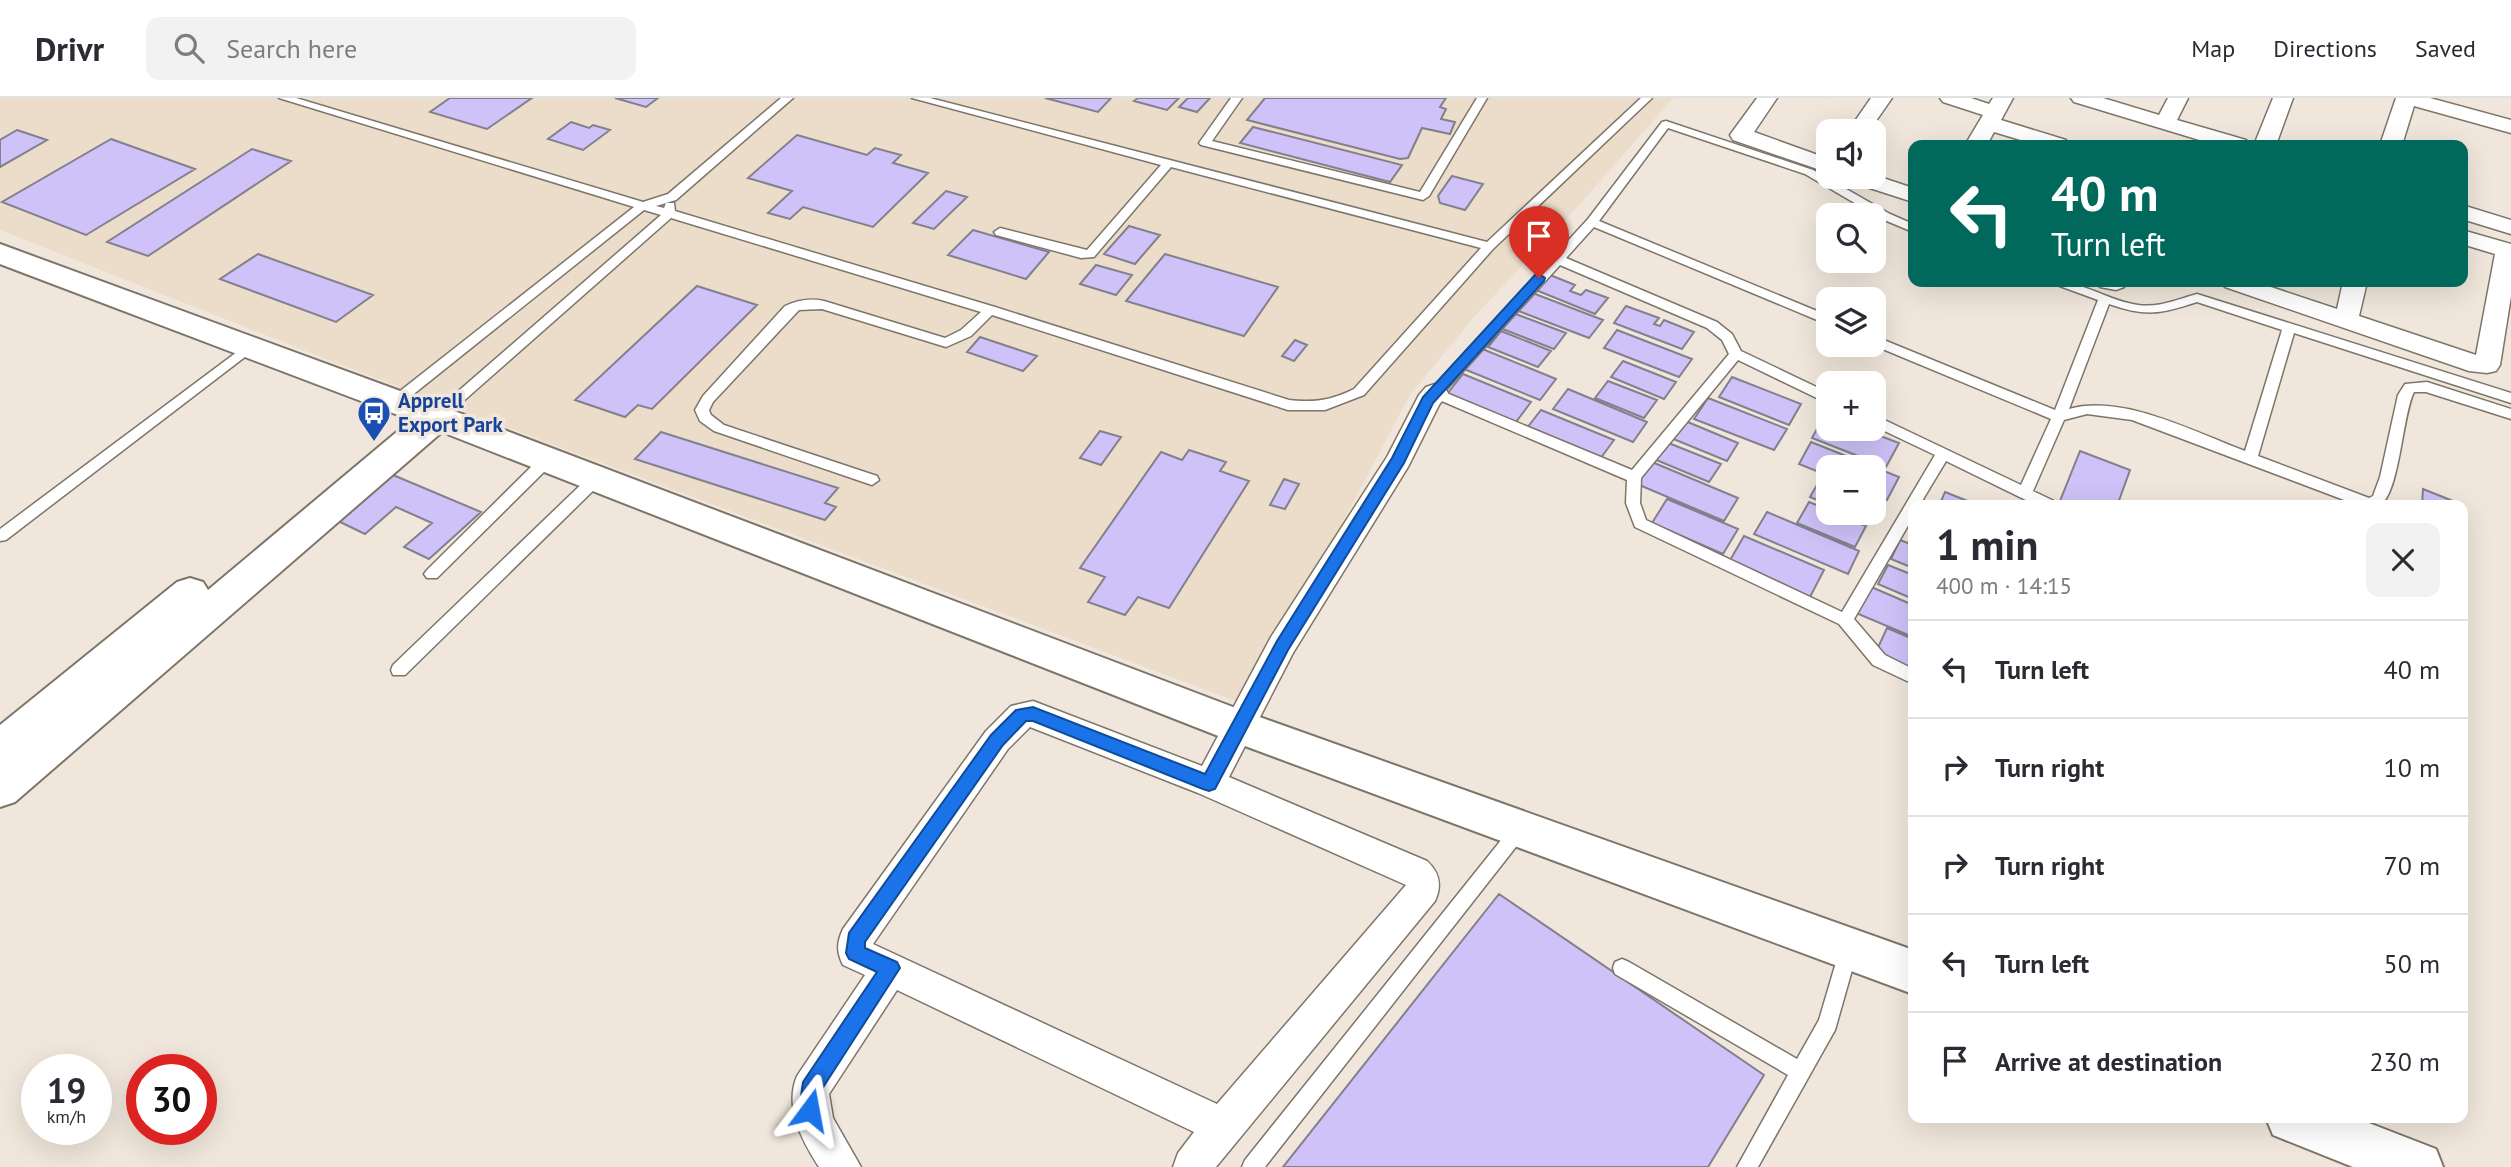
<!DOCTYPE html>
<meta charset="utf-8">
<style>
:root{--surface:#fff;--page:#f2f2f3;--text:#2b2b33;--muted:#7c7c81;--line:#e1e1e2}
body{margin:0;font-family:"PT Sans",sans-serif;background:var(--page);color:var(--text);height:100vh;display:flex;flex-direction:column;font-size:26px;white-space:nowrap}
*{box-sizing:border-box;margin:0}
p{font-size:23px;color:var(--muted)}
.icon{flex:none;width:38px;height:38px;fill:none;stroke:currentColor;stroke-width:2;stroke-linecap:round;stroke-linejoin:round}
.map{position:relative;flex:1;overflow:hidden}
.drawer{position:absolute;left:1908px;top:402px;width:560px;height:623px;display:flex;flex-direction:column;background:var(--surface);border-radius:14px;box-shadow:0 7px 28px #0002}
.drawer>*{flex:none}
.banner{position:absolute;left:1908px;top:42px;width:560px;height:147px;border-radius:14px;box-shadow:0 7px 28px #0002;background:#00695c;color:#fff;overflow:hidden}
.tools{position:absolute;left:1816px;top:21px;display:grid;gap:14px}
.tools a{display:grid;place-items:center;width:70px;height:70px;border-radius:14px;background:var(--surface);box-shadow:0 7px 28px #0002;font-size:35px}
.speed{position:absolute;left:21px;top:956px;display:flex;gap:14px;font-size:35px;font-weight:700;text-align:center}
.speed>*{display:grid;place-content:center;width:91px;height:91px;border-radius:50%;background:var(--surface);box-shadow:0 7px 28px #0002;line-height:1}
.speed small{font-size:18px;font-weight:400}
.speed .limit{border:10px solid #d22;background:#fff;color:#111}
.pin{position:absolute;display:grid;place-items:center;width:60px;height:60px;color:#fff;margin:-72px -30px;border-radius:50% 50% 50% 0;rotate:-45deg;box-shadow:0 0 7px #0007}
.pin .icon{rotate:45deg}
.me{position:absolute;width:77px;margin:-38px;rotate:13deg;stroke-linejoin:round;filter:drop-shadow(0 0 5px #0008)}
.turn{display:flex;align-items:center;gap:24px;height:147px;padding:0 28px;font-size:32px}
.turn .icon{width:91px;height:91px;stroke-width:2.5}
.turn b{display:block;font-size:49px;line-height:60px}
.round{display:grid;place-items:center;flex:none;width:74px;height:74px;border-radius:14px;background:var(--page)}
.head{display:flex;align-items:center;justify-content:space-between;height:119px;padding:0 28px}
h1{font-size:42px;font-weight:600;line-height:52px}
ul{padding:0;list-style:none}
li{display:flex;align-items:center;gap:21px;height:98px;padding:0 28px;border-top:2px solid var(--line)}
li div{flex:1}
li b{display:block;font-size:26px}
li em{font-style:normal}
header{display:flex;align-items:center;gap:42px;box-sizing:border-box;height:98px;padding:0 35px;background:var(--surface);border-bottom:2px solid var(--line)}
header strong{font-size:33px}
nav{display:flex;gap:38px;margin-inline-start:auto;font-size:24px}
.search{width:490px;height:63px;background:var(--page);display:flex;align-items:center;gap:18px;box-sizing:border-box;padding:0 24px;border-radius:14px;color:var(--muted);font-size:26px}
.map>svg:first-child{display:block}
.built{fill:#ecddcb}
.building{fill:#cec2f8;stroke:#82808c;stroke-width:2}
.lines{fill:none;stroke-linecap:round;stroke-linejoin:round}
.lane-casing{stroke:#7d756a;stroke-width:3}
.street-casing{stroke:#7d756a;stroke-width:3}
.secondary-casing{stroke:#7d756a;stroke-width:4}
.lane{fill:#fff;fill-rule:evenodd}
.street{fill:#fff;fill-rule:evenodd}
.secondary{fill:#fff;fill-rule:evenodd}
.route{fill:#1a73e8;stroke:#114b97;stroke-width:2}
.labels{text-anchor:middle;stroke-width:7;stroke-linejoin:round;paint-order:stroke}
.transit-label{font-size:21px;font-weight:bold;fill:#164399;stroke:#f0e6db;text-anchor:start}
</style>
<header>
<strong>Drivr</strong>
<div class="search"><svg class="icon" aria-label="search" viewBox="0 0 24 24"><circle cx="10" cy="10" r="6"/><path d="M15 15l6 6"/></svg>Search here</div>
<nav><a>Map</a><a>Directions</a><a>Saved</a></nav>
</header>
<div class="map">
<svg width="2511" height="1069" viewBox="0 0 2511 1069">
<rect width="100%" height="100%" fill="#f0e6db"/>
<path class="built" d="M0,0H1673L1580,106L1474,219L1410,297L1246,607L336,265L0,132Z"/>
<path class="building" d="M450,0H532L487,31L430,14Z
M615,0H658L646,9Z
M1045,0H1111L1098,14Z
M1138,0H1179L1167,12L1134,3Z
M1188,0H1210L1197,14L1179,9Z
M1265,0H1446L1440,9L1446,11L1441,21L1455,24L1450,36L1422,30L1408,60L1400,61L1247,22Z
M571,24L589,30L593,27L610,32L583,52L548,41Z
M1253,29L1402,67L1390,84L1240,45Z
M17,32L47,42L0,69V42Z
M797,37L867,57L875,50L901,57L893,65L928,75L873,129L803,109L790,121L768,115L792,93L748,80Z
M111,41L195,71L86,137L2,104Z
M252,51L291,63L148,158L107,144Z
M1452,78L1483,86L1465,112L1440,105L1438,98Z
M946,93L967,99L934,131L913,125Z
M1129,128L1160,137L1135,166L1104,156Z
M973,132L1049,154L1026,181L948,157Z
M258,156L373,197L336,224L220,181Z
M1165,156L1278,189L1244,238L1126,203Z
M1096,167L1132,177L1116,197L1080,186Z
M1545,175L1575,187L1570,193L1581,197L1586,192L1608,200L1595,216L1531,190Z
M697,188L757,207L652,311L638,307L625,319L575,302Z
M1530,194L1603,222L1589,240L1516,212Z
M1626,208L1659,220L1654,226L1660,228L1664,222L1694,234L1682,251L1614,225Z
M1513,215L1566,235L1554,251L1500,230Z
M1617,232L1692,261L1679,279L1604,250Z
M1501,233L1551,253L1538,269L1488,249Z
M980,239L1037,258L1023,273L967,254Z
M1295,242L1307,247L1294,263L1282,258Z
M1480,250L1556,281L1540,302L1464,271Z
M1623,263L1676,284L1664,301L1611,279Z
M1463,276L1531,304L1516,324L1447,296Z
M1732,279L1801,306L1789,327L1719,299Z
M1608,283L1657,302L1644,320L1595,300Z
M1568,291L1647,324L1633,344L1553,311Z
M1708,300L1787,331L1774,352L1694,321Z
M1541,312L1614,342L1600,361L1527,330Z
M1825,316L1829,318V331H1862L1899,345L1886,369L1812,340Z
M1683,322L1738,345L1727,363L1671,340Z
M1100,333L1121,339L1101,367L1080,360Z
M661,334L838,390L825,405L836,409L825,422L635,361Z
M1666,344L1721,366L1709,384L1654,361Z
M1811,344L1899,379L1887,402L1874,397V369H1829V378L1799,366Z
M1189,352L1226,364L1220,373L1249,383L1169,510L1138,499L1125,517L1088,504L1105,479L1080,470L1161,354L1182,362Z
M2080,353L2130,372L2117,408H2058Z
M1652,364L1738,400L1724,423L1637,386Z
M393,377L481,414L429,461L404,449L432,425L396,409L365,436L338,423Z
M1821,380L1829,383V407L1810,399Z
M1284,381L1299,386L1285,411L1270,407Z
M2423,391L2453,403V408L2422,407Z
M1945,394L1980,408H1939Z
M1667,401L1738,431L1723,456L1652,425Z
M1874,402L1884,406L1874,426L1847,415H1874Z
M1809,404L1829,412V415L1866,428L1855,449L1797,425Z
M1767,414L1859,453L1848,476L1754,436Z
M1744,438L1824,472L1810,499L1729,464Z
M1900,442L1913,447V470L1891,461Z
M1888,467L1913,477V501L1878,486Z
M1869,488L1913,507V539L1856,515Z
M1887,530L1913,541V572L1875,556Z
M1499,796L1764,977L1708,1069H1283Z"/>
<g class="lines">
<defs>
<path id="lane" d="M279,0H296L643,104L668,96L781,0H793L676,102L656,108L664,110L666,105H674L675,113L995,209L1289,302C1314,305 1332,302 1354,291L1481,150L1171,69L1094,159L1081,160L996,137L994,134L1000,130L1087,152L1161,67L912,0H930L1487,144L1641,0H1652L1493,151L1364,297L1325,312H1288L992,217L971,238L946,249L822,211L799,212L713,304L709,312L711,317L724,327L877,378L879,382L872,387L714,333L700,323L695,312L703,298L785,208C798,202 810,200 824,203L945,240L961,232L981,214L671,120L442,322H432L430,319L432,316L661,117L644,112L400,307H390L388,304L390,301L634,109Z
M1231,0H1242L1212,43L1420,94L1477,0H1487L1429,98L1423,102L1201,47L1199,45Z
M1666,23L1813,72L1890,116L1913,126V134L1882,121L1805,76L1668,30L1599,123L1829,218V227L1594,129L1566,160L1717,224L1732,236L1741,253L1829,295V306L1738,262L1641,380L1640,405L1646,422L1842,514L1935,357L1874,328V317L2021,387L2051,321L1873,247L1874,238L2055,312L2098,202L2057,187L2055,184C2085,184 2109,203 2138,207C2159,210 2178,201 2197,196L2511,295V305L2294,235L2258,358L2369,400L2373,398L2380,379L2398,297L2405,286L2427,284L2511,311V321L2426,294H2414C2402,317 2400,396 2379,408H2360L2132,322L2087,316L2064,322L2033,393L2056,404L2058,408H2038L1946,363L1919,408H1913V419L1854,521L1885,557L1913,571V584L1907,583L1873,567L1839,526L1635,429L1626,405L1627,382L1430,298L1428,295L1588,121L1662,24ZM1560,167L1707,230L1722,242L1729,256L1632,372L1444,294ZM2197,204L2282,232L2245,353C2194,334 2123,296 2069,311L2109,206C2146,219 2160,216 2197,204Z
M249,245L254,246V252L6,442L0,443V431Z
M547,357L554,362L552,366L437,480H427L424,476L427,472L542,358Z
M596,376L603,381L601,385L405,577H393L391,572L393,567L591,377Z
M1520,723L1526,726L1529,731L1526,736L1265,1069H1242L1245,1062L1514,726Z
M1849,842L1856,845L1858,851L1835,932L1758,1069H1737L1788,977L1615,876L1613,870L1615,864L1622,861L1629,864L1797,961L1819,922L1840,851L1842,845Z"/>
<path id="street" d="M1757,0H1777L1754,34L1829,61V75L1733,42L1730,37Z
M1871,0H1892L1869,33H1848Z
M1940,0H1971L1989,6L1993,0H2013L2001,22L2066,42L2069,47H2037L1994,34L1987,47H1965L1983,17L1943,4Z
M2071,0H2103L2159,17L2168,0H2188L2177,22L2246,42L2249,47H2216L2074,4Z
M2273,0H2293L2276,47H2254Z
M2396,0H2430L2511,22V35L2414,8L2402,47H2380Z
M1874,77L1913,90V104L1851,84L1848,79Z
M2462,107L2511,122V136L2462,121Z
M2462,132L2511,146V198L2500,267L2496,273L2487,275L2469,273L2225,189L2221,184H2256L2337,211L2343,184H2367L2359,218L2476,257L2495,156L2462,146Z
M2096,184H2128L2124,189L2116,192L2100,189Z
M1435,286L1444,289L1448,295L1439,307L1408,369L1293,555L1229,679L1427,763C1440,775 1442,788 1435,803L1216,1069H1173L1178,1055L1194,1034L897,892L829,996L833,1020L861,1069H819C802,1043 784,1009 797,978L865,877L843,867C836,853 837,844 843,831L986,633L1011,608L1033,603L1202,668L1271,539L1387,359L1419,297L1426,289ZM1030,629L1198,695L1406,787L1217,1006L873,846L1008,651Z"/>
<path id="secondary" d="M0,146L449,311L1254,617L1913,852V896L1226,641L442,334L15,704L0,709V627L177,484L190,480L203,484L208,492L411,322L0,166Z
M2266,1020H2356L2436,1051L2443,1069H2353L2273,1037Z"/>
</defs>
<use href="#lane" class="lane-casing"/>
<use href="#street" class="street-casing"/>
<use href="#secondary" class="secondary-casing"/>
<use href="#lane" class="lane"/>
<use href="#street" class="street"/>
<use href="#secondary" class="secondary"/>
</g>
<path class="route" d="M1539,176L1545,180L1544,183L1433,305L1404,365L1288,552L1215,691L1209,693L1203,691L1033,623H1026L1003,647L865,844V850L897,864L900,870L820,994L817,1019L810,1022L802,1019L799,1012L803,984L877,874L849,861L846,855L849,835L991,637L1016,612L1033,609L1205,676L1277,543L1392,360L1423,299L1535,177Z"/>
<defs>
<symbol id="bus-pin" viewBox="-11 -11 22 30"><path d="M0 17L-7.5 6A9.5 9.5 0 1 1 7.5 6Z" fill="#1a4fb4" stroke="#f0e6db"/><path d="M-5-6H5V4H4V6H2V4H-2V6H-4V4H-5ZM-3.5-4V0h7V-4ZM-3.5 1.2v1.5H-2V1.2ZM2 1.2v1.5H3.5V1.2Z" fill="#fff"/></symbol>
</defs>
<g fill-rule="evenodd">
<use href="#bus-pin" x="355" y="296" width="38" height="52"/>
</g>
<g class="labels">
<g class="transit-label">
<text x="398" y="310">Apprell<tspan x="398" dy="24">Export Park</tspan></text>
</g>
</g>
</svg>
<div class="tools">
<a><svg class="icon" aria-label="sound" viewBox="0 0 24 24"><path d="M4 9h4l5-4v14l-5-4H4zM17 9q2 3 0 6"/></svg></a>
<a><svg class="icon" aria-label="search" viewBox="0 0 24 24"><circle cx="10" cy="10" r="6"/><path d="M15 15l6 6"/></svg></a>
<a><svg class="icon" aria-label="layers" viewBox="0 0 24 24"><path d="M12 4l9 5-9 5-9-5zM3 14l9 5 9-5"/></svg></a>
<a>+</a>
<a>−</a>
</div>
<div class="speed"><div>19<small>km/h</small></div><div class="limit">30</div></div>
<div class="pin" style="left:1539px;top:180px;background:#d93025"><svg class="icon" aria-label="arrive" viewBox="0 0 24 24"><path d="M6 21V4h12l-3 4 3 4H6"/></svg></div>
<svg class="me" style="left:810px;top:1012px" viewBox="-20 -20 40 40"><path d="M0-17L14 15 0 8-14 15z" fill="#1a73e8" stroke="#fff" stroke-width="4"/></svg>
<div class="banner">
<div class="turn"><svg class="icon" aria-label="left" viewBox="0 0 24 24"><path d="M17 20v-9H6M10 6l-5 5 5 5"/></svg><div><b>40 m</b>Turn left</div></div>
</div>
<section class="drawer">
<div class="head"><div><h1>1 min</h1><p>400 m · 14:15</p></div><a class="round"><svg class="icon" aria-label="close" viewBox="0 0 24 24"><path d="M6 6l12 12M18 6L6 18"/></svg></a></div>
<ul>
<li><svg class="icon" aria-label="left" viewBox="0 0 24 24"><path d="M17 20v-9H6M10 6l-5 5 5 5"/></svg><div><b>Turn left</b></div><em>40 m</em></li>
<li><svg class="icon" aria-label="right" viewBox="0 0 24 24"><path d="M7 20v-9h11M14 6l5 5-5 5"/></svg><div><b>Turn right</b></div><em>10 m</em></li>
<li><svg class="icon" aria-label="right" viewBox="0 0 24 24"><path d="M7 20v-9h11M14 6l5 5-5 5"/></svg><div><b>Turn right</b></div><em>70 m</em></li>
<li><svg class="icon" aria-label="left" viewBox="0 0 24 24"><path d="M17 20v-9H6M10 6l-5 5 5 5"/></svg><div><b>Turn left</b></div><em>50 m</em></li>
<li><svg class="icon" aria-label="arrive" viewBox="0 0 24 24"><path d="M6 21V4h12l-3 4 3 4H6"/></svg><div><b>Arrive at destination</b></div><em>230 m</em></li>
</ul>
</section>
</div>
